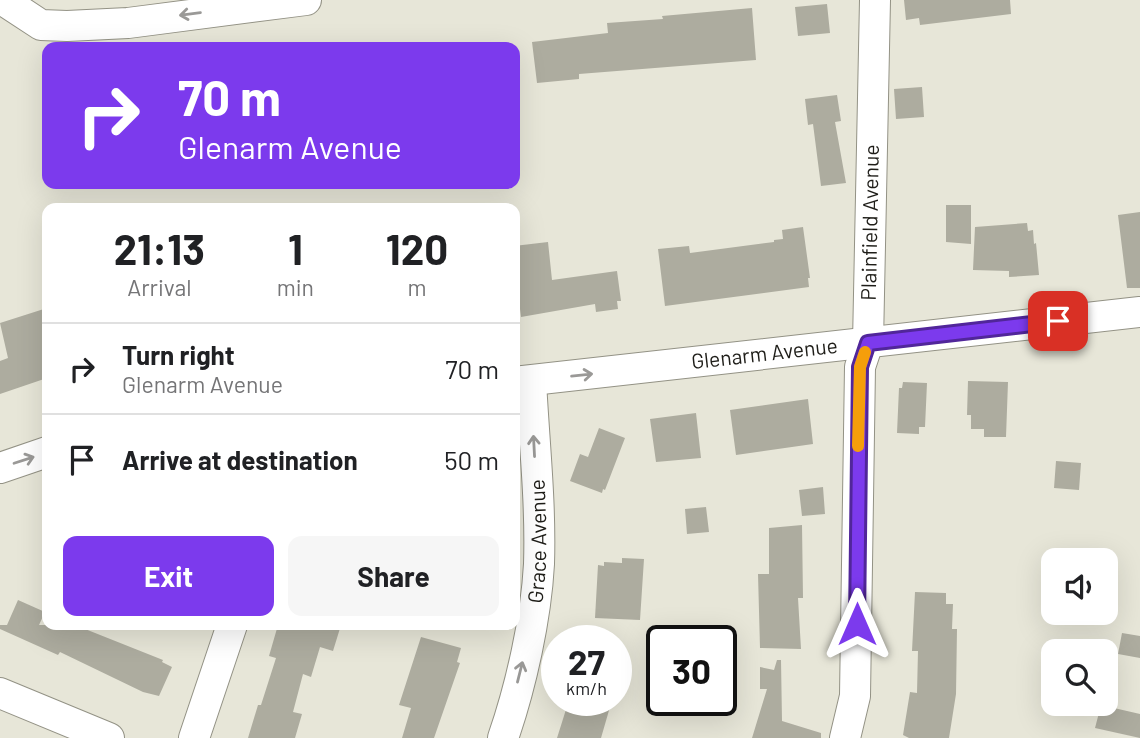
<!DOCTYPE html>
<style>
:root{--surface:#fff;--page:#f6f6f6;--text:#202124;--muted:#757577;--line:#e0e0e0;--accent:#7c3aed}
body{margin:0;font-family:Barlow,sans-serif;background:var(--page);color:var(--text);height:100vh;display:flex;flex-direction:column;font-size:26px;white-space:nowrap}
*{box-sizing:border-box;margin:0}
p{font-size:23px;color:var(--muted)}
.icon{flex:none;width:38px;height:38px;fill:none;stroke:currentColor;stroke-width:2;stroke-linecap:round;stroke-linejoin:round}
.map{position:relative;flex:1;overflow:hidden}
.details{position:absolute;left:42px;top:203px;width:478px;height:427px;display:flex;flex-direction:column;background:var(--surface);border-radius:14px;box-shadow:0 7px 28px #0002}
.details>*{flex:none}
.hud{position:absolute;left:42px;top:42px;width:478px;height:147px;border-radius:14px;box-shadow:0 7px 28px #0002;background:#7c3aed;color:#fff;overflow:hidden}
.fabs{position:absolute;left:1041px;top:548px;display:grid;gap:14px}
.fabs a{display:grid;place-items:center;width:77px;height:77px;border-radius:14px;background:var(--surface);box-shadow:0 7px 28px #0002;font-size:35px}
.speed{position:absolute;left:541px;top:625px;display:flex;gap:14px;font-size:35px;font-weight:700;text-align:center}
.speed>*{display:grid;place-content:center;width:91px;height:91px;border-radius:50%;background:var(--surface);box-shadow:0 7px 28px #0002;line-height:1}
.speed small{font-size:18px;font-weight:400}
.speed .limit{border:4px solid #111;border-radius:10px;background:#fff;color:#111}
.pin{position:absolute;display:grid;place-items:center;width:60px;height:60px;color:#fff;margin:-30px;border-radius:14px;box-shadow:0 4px 10px #0006}
.me{position:absolute;width:77px;margin:-38px;rotate:0deg;stroke-linejoin:round;filter:drop-shadow(0 0 5px #0008)}
.turn{display:flex;align-items:center;gap:24px;height:147px;padding:0 21px;font-size:32px}
.turn .icon{width:91px;height:91px;stroke-width:2.5}
.turn b{display:block;font-size:49px;line-height:60px}
.eta{display:flex;justify-content:space-evenly;align-items:center;height:119px;text-align:center}
.eta b{font-size:42px;font-weight:700;line-height:49px}
.cta{display:flex;gap:14px;margin-top:auto;padding:14px 21px}
.cta a{flex:1;height:80px;border-radius:14px;background:var(--accent);color:#fff;font-size:28px;font-weight:700;line-height:80px;text-align:center}
.cta a+a{background:var(--page);color:var(--text)}
ul{padding:0;list-style:none}
li{display:flex;align-items:center;gap:21px;height:91px;padding:0 21px;border-top:2px solid var(--line)}
li div{flex:1}
li b{display:block;font-size:26px}
li em{font-style:normal}
.map>svg:first-child{display:block}
.building{fill:#adac9f}
.lines{fill:none;stroke-linecap:round;stroke-linejoin:round}
.minor-casing{stroke:#939285;stroke-width:32}
.minor{stroke:#fff;stroke-width:30}
.oneway{stroke:#9a9997}
.route-casing{stroke:#51269a;stroke-width:18}
.route{stroke:#7c3aed;stroke-width:12}
.slow{stroke:#f59e0b;stroke-width:12}
.labels{text-anchor:middle;stroke-width:6;stroke-linejoin:round;paint-order:stroke}
.street-label{font-size:21px;fill:#1e1d18;stroke:#f4f3e5}
</style>
<div class="map">
<svg width="1140" height="738" viewBox="0 0 1140 738">
<rect width="100%" height="100%" fill="#e7e6d8"/>
<path class="building" d="M904,0H1010L1011,14L920,25L919,18L906,20Z
M827,4L830,33L798,36L795,7Z
M752,8L756,60L579,74V79L537,83L532,42L608,33L607,23L663,19L662,16Z
M922,87L924,117L896,119L894,89Z
M837,95L841,121L835,122L846,183L821,186L813,124L808,125L805,99Z
M946,205H971V244L946,242Z
M1140,212V288H1127L1118,215Z
M1027,223L1028,231L1033,230L1034,244L1036,243L1039,275L1009,277V271L973,270L975,227Z
M803,227L810,278H808L809,287L665,306L658,249L689,246L690,253L774,242V240L783,239L782,230Z
M548,242L552,280L617,271L621,301H617L618,309L596,312L595,304L521,317L517,285H514V246Z
M47,308V378L0,394V361L8,358L0,323Z
M968,381L1008,382L1006,437H984V429H971V415H967Z
M903,382L927,383L925,427H919V434L897,433L899,388H902Z
M808,399L813,444L736,455L730,410Z
M696,413L701,458L656,462L650,419Z
M599,428L625,438L605,490L603,489L602,493L570,481L580,454L588,457Z
M1056,461L1081,463L1079,490L1054,488Z
M823,487L825,514L802,516L799,490Z
M706,507L709,532L687,534L685,509Z
M802,525L803,598H798L801,649L760,648L758,574H769V528Z
M622,558L644,559L640,620L595,618L598,565L604,566V562L622,563Z
M915,592L946,593V604H953L952,629H957L956,694L949,738H909L903,735L910,692L917,693L918,651H912Z
M18,600L45,612L39,625H75L163,660L162,662L172,667L159,696L143,692L60,652L58,655L0,629V625H7Z
M278,625H341L333,651L320,647L311,677L303,674L293,712L302,714L295,738H248L258,705H261L276,658L269,656Z
M1122,633L1140,636V658L1118,654Z
M421,637L461,648L457,662L460,663L434,738H402L411,708L399,705Z
M777,660H781L782,721L821,733V738H752L767,689H760V667L774,670Z
M569,700H612L601,738H557Z
M1101,705L1140,714V738L1095,728Z"/>
<g class="lines">
<defs>
<g id="minor">
<path d="M3,0L41,25L67,26L128,23L306,0"/>
<path id="s1" d="M514,382L1140,312"/>
<path d="M0,468L47,452"/>
<path d="M0,693L109,738"/>
<path d="M194,738L232,625"/>
<path id="s2" d="M503,738C521,686 536,619 539,564C541,503 534,441 531,381"/>
<path id="s3" d="M845,738L855,696L860,367L868,343L875,0"/>
</g>
</defs>
<use href="#minor" class="minor-casing"/>
<use href="#minor" class="minor"/>
</g>
<defs><path id="oneway-shaft" d="M-6 0H5M1.5-3L5.5 0L1.5 3" fill="none" stroke-width="1.6" stroke-linecap="round" stroke-linejoin="round" transform="scale(1.75)"/></defs>
<g class="oneway">
<use href="#oneway-shaft" transform="translate(190 14) rotate(173)"/>
<use href="#oneway-shaft" transform="translate(582 375) rotate(-6)"/>
<use href="#oneway-shaft" transform="translate(534 446) rotate(-93)"/>
<use href="#oneway-shaft" transform="translate(24 460) rotate(-18)"/>
<use href="#oneway-shaft" transform="translate(520 672) rotate(-76)"/>
</g>
<g class="lines">
<defs>
<path id="route" d="M857,624L860,367L868,343L1058,321"/>
</defs>
<use href="#route" class="route-casing"/>
<use href="#route" class="route"/>
<path class="slow" d="M858,446L860,367L865,352"/>
</g>
<g class="labels">
<g class="street-label">
<text dy="7" stroke="none"><textPath href="#s3" startOffset="518">Plainfield Avenue</textPath></text>
<text dy="7" stroke="none"><textPath href="#s1" startOffset="252">Glenarm Avenue</textPath></text>
<text dy="7" stroke="none"><textPath href="#s2" startOffset="201">Grace Avenue</textPath></text>
</g>
</g>
</svg>
<div class="fabs">
<a><svg class="icon" aria-label="sound" viewBox="0 0 24 24"><path d="M4 9h4l5-4v14l-5-4H4zM17 9q2 3 0 6"/></svg></a>
<a><svg class="icon" aria-label="search" viewBox="0 0 24 24"><circle cx="10" cy="10" r="6"/><path d="M15 15l6 6"/></svg></a>
</div>
<div class="speed"><div>27<small>km/h</small></div><div class="limit">30</div></div>
<div class="pin" style="left:1058px;top:321px;background:#d93025"><svg class="icon" aria-label="arrive" viewBox="0 0 24 24"><path d="M6 21V4h12l-3 4 3 4H6"/></svg></div>
<svg class="me" style="left:857px;top:624px" viewBox="-20 -20 40 40"><path d="M0-17L14 15 0 8-14 15z" fill="#7c3aed" stroke="#fff" stroke-width="4"/></svg>
<div class="hud">
<div class="turn"><svg class="icon" aria-label="right" viewBox="0 0 24 24"><path d="M7 20v-9h11M14 6l5 5-5 5"/></svg><div><b>70 m</b>Glenarm Avenue</div></div>
</div>
<section class="details">
<div class="eta">
<div><b>21:13</b><p>Arrival</p></div>
<div><b>1</b><p>min</p></div>
<div><b>120</b><p>m</p></div>
</div>
<ul>
<li><svg class="icon" aria-label="right" viewBox="0 0 24 24"><path d="M7 20v-9h11M14 6l5 5-5 5"/></svg><div><b>Turn right</b><p>Glenarm Avenue</p></div><em>70 m</em></li>
<li><svg class="icon" aria-label="arrive" viewBox="0 0 24 24"><path d="M6 21V4h12l-3 4 3 4H6"/></svg><div><b>Arrive at destination</b></div><em>50 m</em></li>
</ul>
<div class="cta"><a>Exit</a><a>Share</a></div>
</section>
</div>
